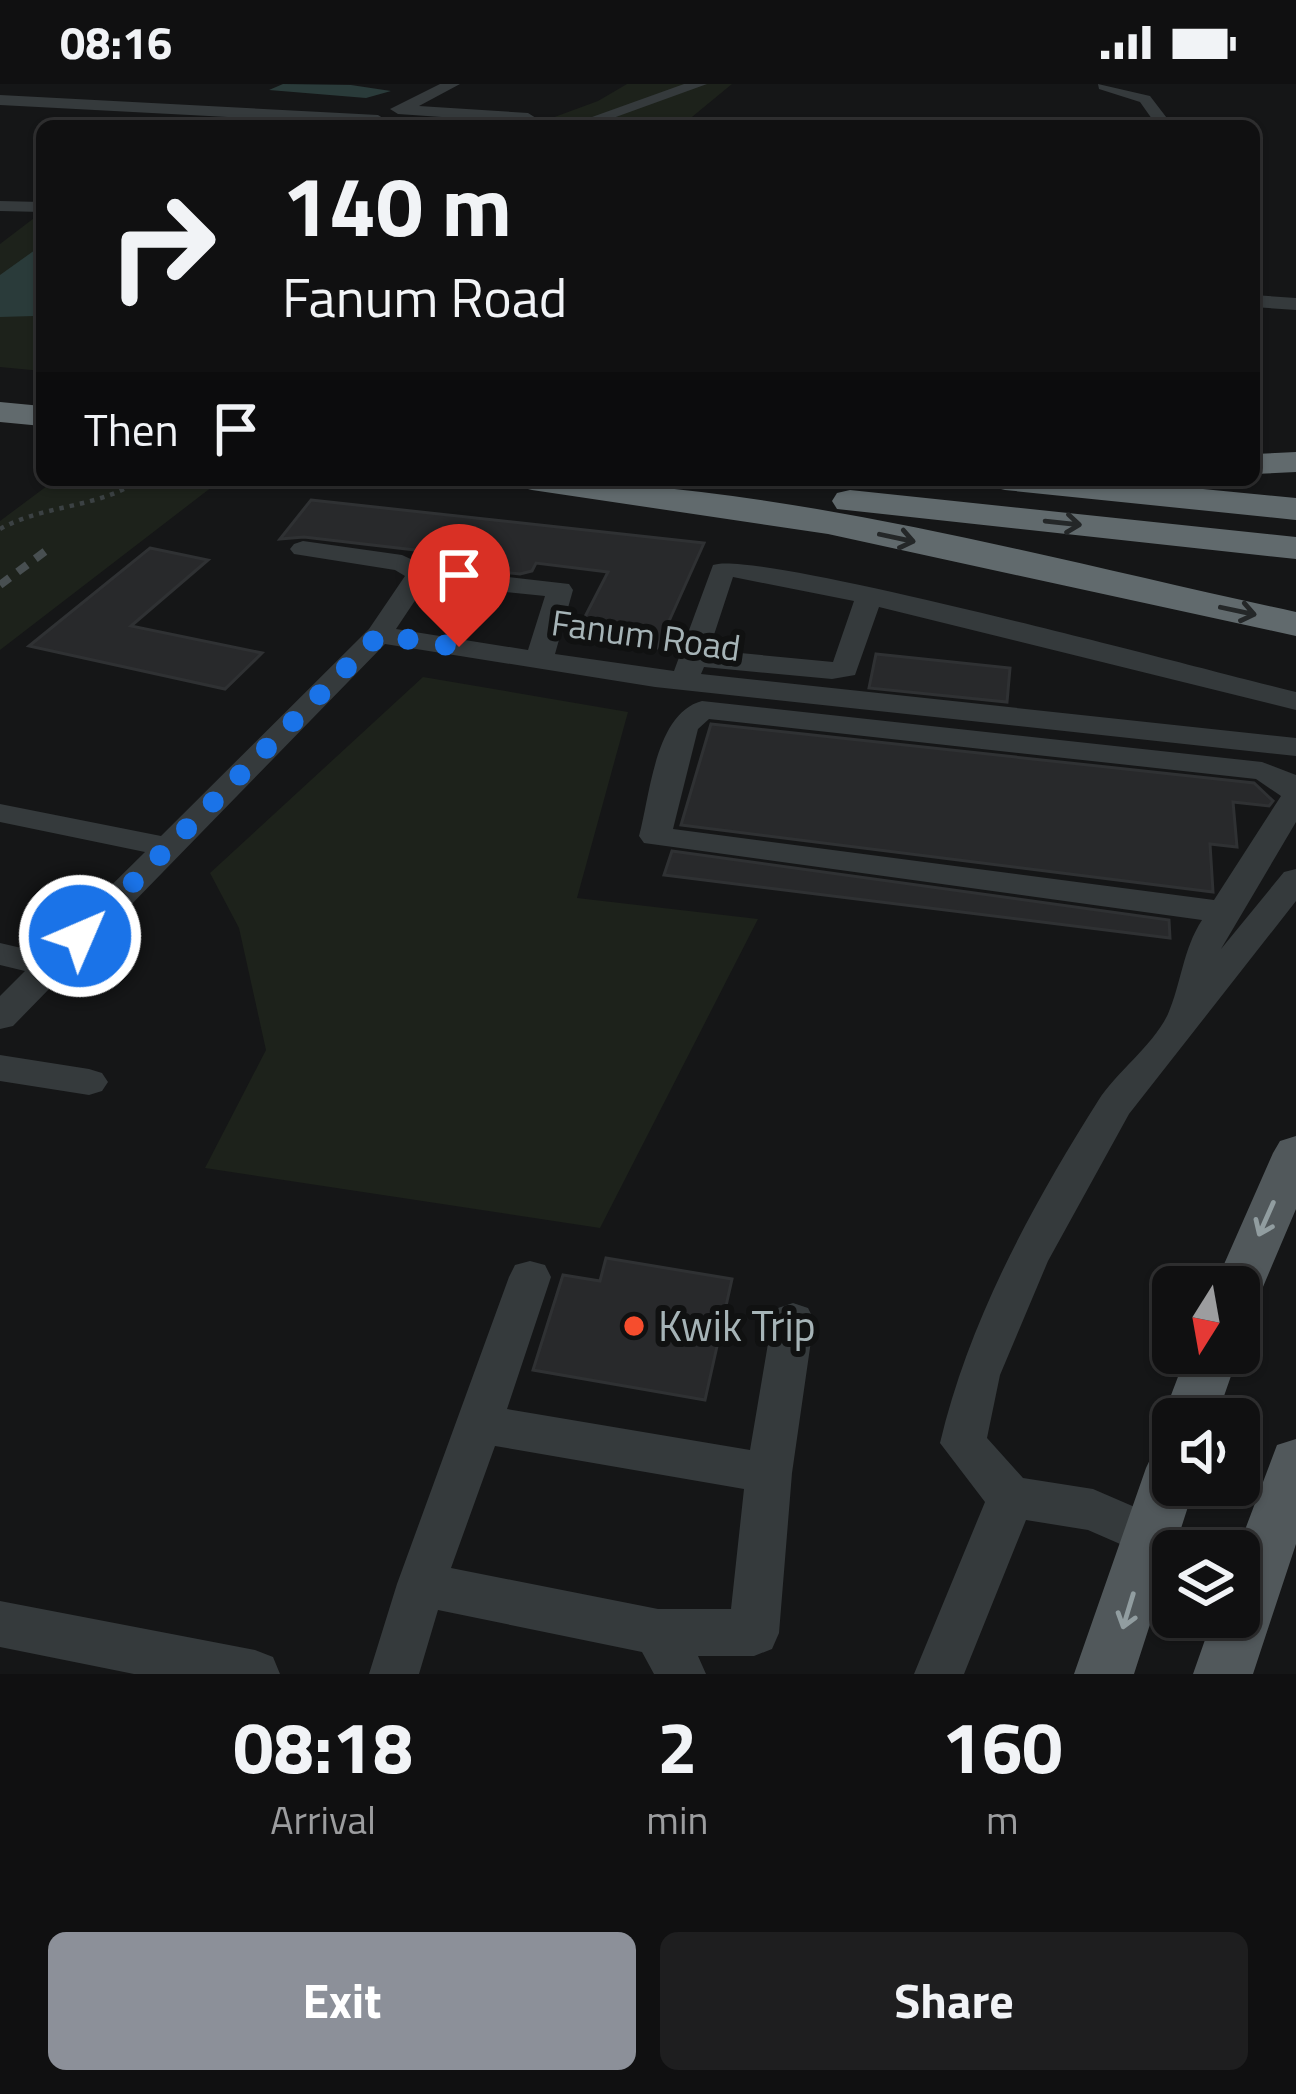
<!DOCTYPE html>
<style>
:root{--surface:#101011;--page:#1e1e1f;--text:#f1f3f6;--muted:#9c9d9f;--line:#303031;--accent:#8c9099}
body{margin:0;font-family:"Titillium Web",sans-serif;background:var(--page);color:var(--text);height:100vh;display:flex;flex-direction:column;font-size:45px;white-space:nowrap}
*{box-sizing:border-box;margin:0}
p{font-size:39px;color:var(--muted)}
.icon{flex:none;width:66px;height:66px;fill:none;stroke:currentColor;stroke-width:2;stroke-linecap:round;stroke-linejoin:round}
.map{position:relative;height:1590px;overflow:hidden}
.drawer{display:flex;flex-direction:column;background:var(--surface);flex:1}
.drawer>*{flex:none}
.top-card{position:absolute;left:36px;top:36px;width:1224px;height:366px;border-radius:18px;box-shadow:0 3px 9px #0004,0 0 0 3px var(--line);background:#101011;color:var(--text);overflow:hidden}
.needle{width:78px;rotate:191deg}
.fabs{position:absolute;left:1152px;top:1182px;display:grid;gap:24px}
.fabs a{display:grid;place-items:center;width:108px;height:108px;border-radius:18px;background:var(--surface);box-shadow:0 3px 9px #0004,0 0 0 3px var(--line);font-size:60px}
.pin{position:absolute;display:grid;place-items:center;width:102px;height:102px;color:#fff;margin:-123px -51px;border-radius:50% 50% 50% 0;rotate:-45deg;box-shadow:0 0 12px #0007}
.pin .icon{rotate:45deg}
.me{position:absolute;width:132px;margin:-66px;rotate:45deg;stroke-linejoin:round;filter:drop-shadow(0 0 9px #0008)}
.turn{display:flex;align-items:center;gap:42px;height:252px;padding:0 48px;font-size:54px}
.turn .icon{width:156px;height:156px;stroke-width:2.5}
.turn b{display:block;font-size:84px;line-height:102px}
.then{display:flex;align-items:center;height:114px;padding:0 48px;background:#0003;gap:24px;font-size:45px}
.eta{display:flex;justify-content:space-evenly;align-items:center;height:204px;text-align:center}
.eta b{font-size:72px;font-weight:700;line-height:84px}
.cta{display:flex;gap:24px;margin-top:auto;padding:24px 48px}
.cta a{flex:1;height:138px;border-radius:18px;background:var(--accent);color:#fff;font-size:48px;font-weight:700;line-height:138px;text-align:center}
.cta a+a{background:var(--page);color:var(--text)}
.status{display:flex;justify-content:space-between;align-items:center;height:84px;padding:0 60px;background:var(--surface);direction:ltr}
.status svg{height:33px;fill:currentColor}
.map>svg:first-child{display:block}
.green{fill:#1d221b}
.water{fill:#2a3b3a}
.building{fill:#28292b;stroke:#2f3133;stroke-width:3}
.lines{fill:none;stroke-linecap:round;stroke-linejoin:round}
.path{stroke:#3b4143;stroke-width:4.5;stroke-dasharray:4.5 6;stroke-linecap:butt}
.minor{fill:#353a3c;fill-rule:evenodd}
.major{fill:#51585b;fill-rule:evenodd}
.highway{fill:#616a6d;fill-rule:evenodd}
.rail{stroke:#484f51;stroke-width:8;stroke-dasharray:12 10;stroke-linecap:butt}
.oneway{stroke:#242728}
.oneway2{stroke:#919da0}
.route{stroke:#1a73e8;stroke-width:21;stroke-dasharray:0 37.8}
.poi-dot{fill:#f64d2d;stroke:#101111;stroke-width:4.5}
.labels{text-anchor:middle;stroke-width:12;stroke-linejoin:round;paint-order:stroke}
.street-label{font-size:36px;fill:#a6b4b7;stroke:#101111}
.near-poi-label{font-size:42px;fill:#a6b4b7;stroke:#101111;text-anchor:start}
</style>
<div class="status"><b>08:16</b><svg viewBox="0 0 49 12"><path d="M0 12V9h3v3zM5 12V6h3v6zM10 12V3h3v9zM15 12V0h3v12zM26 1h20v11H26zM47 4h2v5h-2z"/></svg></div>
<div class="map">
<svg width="1296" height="1590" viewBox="0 0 1296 1590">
<rect width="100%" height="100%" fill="#151617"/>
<path class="green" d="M627,0H732L681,42H530L598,17Z
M42,128V287L0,283V160Z
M55,396H221L0,566V437Z
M423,593L628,628L577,814L758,835L600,1144L205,1084L266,966L239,844L210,789Z"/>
<path class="water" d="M283,0L351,1L391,7L366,14L269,6Z
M42,161L37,217L41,227L34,232L0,233V191Z"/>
<path class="building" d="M311,416L704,459L657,564L574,554L608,488L536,479L532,487L520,490L448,482L432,468L304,453L280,455Z
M150,464L208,476L131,542L262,569L225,605L29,562Z
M876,570L1010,584L1007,618L869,604Z
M711,640L1254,699L1273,717L1269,722L1233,718L1237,763L1210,760L1213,808L681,741Z
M672,767L1169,836L1170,854L664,791Z
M606,1174L732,1195L705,1316L533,1286L563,1191L600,1197Z"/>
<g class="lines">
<path class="path" d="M0,445C45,420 96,425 140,396"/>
<path class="minor" d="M440,0H460L419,22L528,29L536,34L528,39L398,30L390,25Z
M684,0H707L591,42H567Z
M1098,0L1150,12L1173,42H1157L1140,18L1099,5Z
M0,11L378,31L386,36L378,41L0,21Z
M0,117L42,118V128L0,127Z
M1254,211L1296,214V226L1254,223Z
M303,457L402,471L430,484L569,500L573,506L555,570L674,587L713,481C755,464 1217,589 1296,608V626L879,523L855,591L832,595L704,583L701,590L1296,654V672L655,603L385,560L13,942L0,945V912L25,887L0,881V859L43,869L145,768L0,738V720L161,752L369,545L405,492L395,486L294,470L290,465L294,460ZM733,493L854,517L833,578L709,566ZM426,500L545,512L528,566L396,545Z
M702,617L1262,678L1296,691V738L1221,865L1284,788L1296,785V817L1129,1030L1048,1177L1000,1291L987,1354L1023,1394L1093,1405L1167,1437L1174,1452L1167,1467L1150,1473L1088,1446L1026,1436L964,1590H914L985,1418L940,1359C969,1237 1031,1123 1098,1017C1117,987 1153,962 1168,930C1181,900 1183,865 1202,836L644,759L639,752C650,712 655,629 702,617ZM709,635L1256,695L1281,712L1214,816L673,745L698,645Z
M0,971L89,985L102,989L108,998L102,1007L89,1011L0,997Z
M530,1177L545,1181L551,1193L507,1325L750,1366L772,1236L778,1224L793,1219L808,1224L814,1236L792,1389L779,1549L772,1565L754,1572H698L706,1590H654L642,1568L438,1526L419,1590H369L397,1500L509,1193L515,1181ZM495,1362L744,1405L731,1525H658L451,1484Z
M0,1517L255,1566L273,1573L280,1590H134L0,1563Z"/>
<path class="major" d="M1296,1052V1125L1257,1217L1239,1223V1203H1214L1273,1069L1280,1057Z
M1187,1269H1239L1216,1335H1173V1352L1162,1335Z
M1296,1355V1460L1253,1590H1193L1213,1533H1239L1237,1467L1277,1361Z
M1173,1360V1401H1195L1134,1590H1074L1146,1384L1154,1367Z"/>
<path class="highway" d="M0,318L42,322V342L0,338Z
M1296,368V388L1254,390V370Z
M515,396C772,396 1044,474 1296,528V552L828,450L532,406L520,403Z
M988,396H1111L1296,414V436L1005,406L993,403Z
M850,406L1296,453V475L837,425L832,417L837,409Z"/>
<path class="rail" d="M0,501L51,463"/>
</g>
<defs><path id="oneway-shaft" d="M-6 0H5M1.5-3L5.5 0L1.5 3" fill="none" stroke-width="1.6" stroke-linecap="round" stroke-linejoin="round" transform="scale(3)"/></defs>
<g class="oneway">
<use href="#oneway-shaft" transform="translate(1063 439) rotate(6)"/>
<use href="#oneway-shaft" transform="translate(897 454) rotate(12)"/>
<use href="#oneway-shaft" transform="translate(1238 527) rotate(12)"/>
</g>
<g class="oneway2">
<use href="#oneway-shaft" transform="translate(1266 1135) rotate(114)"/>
<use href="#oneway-shaft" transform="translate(1128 1527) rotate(107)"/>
</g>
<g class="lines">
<path class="route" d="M80,852L379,551L459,563"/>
</g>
<circle class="poi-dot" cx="634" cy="1242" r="12"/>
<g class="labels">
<g class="street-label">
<text transform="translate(646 551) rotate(8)" y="13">Fanum Road</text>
</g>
<g class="near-poi-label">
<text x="658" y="1257">Kwik Trip</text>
</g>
</g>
</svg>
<div class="fabs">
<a><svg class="needle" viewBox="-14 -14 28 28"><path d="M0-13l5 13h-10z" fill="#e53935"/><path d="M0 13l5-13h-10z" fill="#9c9d9f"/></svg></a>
<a><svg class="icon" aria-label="sound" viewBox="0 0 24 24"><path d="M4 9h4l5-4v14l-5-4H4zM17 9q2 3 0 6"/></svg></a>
<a><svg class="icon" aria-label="layers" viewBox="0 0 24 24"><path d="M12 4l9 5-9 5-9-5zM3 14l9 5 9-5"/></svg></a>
</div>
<div class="pin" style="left:459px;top:563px;background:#d93025"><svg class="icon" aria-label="arrive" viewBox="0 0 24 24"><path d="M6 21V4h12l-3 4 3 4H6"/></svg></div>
<svg class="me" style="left:80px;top:852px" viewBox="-20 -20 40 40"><circle r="17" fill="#1a73e8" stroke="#fff" stroke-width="3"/><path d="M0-11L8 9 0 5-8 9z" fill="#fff"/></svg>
<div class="top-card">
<div class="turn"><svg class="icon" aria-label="right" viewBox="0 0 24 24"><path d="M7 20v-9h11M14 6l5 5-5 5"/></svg><div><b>140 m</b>Fanum Road</div></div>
<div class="then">Then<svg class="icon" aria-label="arrive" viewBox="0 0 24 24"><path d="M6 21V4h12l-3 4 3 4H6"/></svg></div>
</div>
</div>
<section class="drawer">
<div class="eta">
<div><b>08:18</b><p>Arrival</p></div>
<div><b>2</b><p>min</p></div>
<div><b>160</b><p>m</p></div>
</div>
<div class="cta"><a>Exit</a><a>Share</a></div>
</section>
